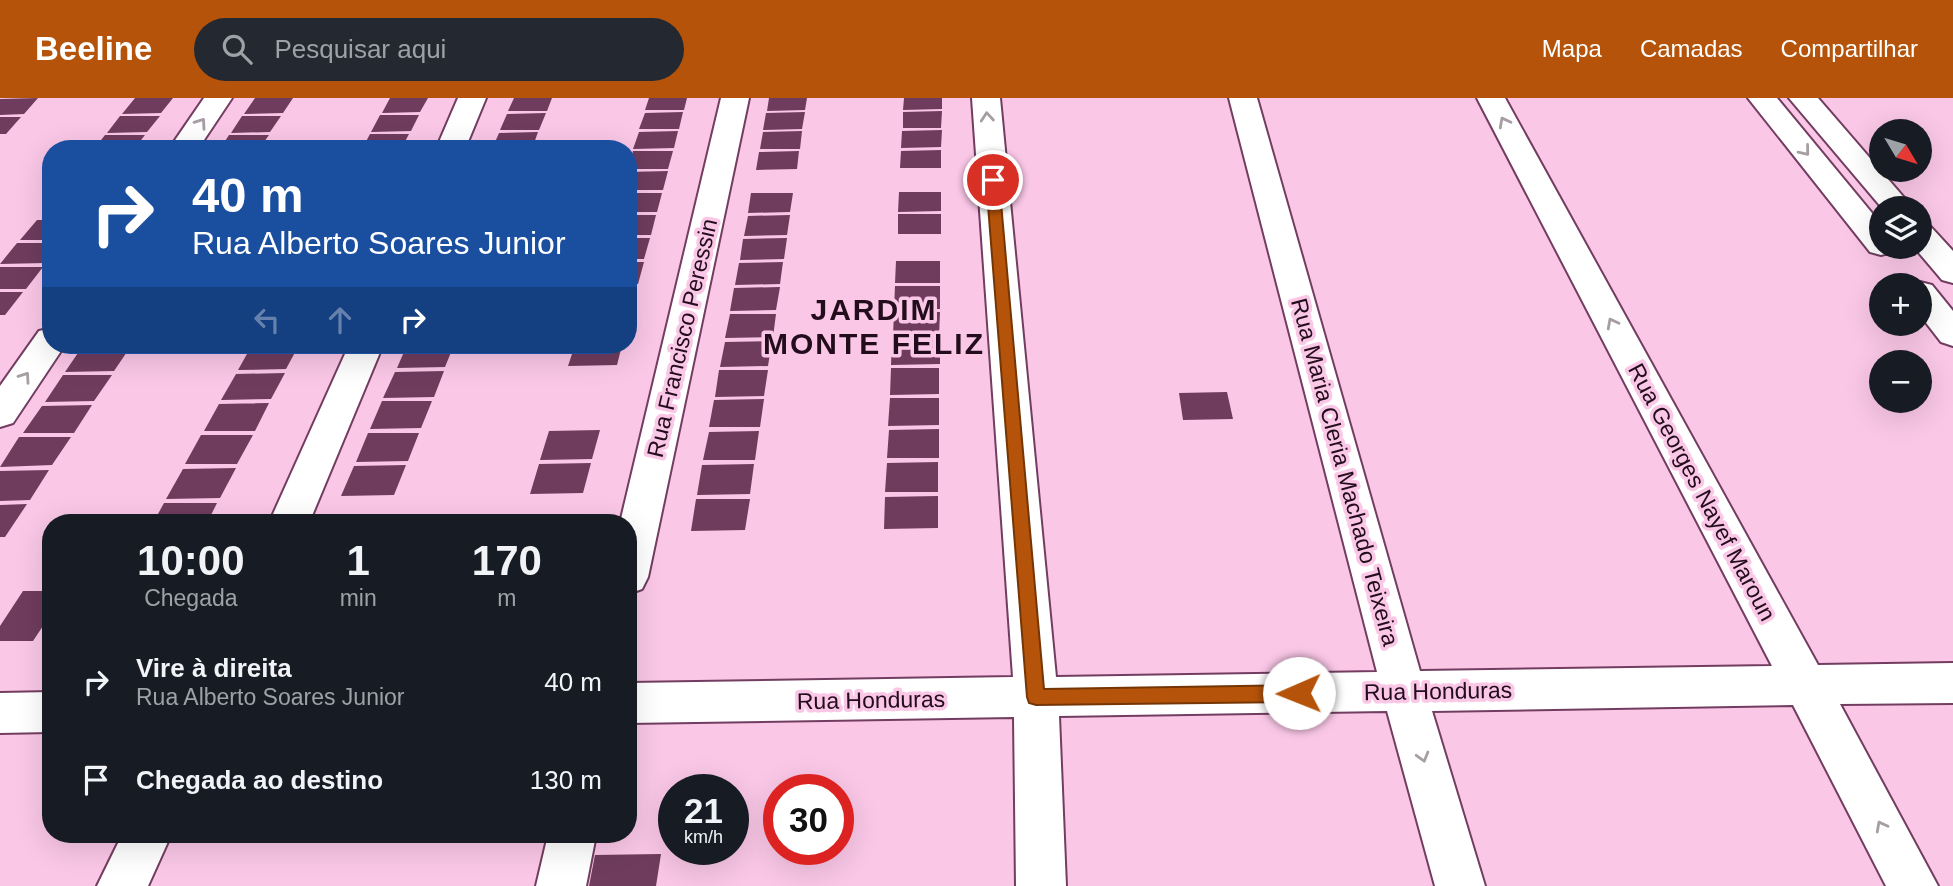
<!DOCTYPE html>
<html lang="pt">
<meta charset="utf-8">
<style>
:root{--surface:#171b24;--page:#242831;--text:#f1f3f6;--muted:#9ea1a6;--accent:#b45309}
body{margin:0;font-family:Helvetica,sans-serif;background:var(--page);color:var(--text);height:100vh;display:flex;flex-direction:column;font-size:26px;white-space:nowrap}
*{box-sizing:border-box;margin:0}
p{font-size:23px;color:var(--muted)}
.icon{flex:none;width:38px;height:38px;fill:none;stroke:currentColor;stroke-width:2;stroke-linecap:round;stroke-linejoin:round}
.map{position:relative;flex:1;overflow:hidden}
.panel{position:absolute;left:42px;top:416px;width:595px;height:329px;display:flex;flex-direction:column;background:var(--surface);border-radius:28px;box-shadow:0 7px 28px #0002}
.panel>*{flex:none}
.hud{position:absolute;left:42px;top:42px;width:595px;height:214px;border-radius:28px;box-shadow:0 7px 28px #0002;background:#1a4fa0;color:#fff;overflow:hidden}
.needle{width:46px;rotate:128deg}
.tools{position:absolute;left:1869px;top:21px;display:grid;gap:14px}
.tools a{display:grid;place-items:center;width:63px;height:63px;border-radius:50%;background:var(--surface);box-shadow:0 7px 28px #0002;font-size:35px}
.speed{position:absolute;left:658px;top:676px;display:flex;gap:14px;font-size:35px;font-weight:700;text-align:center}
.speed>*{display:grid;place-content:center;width:91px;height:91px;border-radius:50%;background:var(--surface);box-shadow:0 7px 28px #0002;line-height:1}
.speed small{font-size:18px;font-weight:400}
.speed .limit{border:10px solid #d22;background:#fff;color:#111}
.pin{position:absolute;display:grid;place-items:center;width:60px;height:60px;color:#fff;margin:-30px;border:4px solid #fff;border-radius:50%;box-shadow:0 2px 7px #0007}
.me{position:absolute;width:77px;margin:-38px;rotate:269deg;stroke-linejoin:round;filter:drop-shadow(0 0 5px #0008)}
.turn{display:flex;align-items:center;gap:24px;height:147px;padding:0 35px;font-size:32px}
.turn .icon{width:91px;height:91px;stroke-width:2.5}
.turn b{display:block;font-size:49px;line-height:60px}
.lanes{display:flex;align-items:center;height:66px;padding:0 35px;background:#0003;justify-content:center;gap:35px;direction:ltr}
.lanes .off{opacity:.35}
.eta{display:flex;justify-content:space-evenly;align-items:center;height:119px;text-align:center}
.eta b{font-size:42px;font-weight:600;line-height:49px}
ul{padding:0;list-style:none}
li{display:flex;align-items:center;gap:21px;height:98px;padding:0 35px}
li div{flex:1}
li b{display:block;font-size:26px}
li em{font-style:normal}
header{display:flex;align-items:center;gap:42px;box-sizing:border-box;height:98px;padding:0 35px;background:var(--accent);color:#fff}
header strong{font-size:33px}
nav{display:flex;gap:38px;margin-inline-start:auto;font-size:24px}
.search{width:490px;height:63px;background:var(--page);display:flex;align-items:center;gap:18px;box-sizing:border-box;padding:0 24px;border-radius:38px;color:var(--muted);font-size:26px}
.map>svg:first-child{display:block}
.building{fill:#6f3c5e}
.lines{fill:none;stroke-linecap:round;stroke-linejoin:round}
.minor-casing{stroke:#723d60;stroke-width:4}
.minor{fill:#fff;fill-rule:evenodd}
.oneway{stroke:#a79ea4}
.route{fill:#b45309;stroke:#753606;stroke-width:2}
.labels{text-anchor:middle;stroke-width:7;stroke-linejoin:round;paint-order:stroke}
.street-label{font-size:23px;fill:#230d1c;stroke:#fac7e7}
.district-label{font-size:30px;font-weight:bold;letter-spacing:2px;fill:#230d1c;stroke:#fac7e7}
</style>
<header>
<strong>Beeline</strong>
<div class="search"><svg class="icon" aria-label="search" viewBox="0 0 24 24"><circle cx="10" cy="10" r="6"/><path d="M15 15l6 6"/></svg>Pesquisar aqui</div>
<nav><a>Mapa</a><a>Camadas</a><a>Compartilhar</a></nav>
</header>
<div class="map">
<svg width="1953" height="788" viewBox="0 0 1953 788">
<rect width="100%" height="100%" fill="#fac7e7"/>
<path class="building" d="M38,0L24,16L0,17V1Z
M135,0H173L161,15L122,16Z
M255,0H293L283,15L244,16Z
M390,0H428L420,14L382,15Z
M514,0H552L547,13H508Z
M649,0H687L684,12H645Z
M769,0H807L805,12L767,13Z
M904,0H942V11L903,12Z
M942,13L941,30H903V14Z
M683,14L679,31H639L645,15Z
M805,14L802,31L763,32L766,15Z
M546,15L539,32H500L507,16Z
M380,17H419L411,33L371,34Z
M120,18H160L147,34L107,35Z
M242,18H281L270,34L231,35Z
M0,19H21L6,36H0Z
M942,32L941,49L901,50L902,33Z
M678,33L674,50L633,51L639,34Z
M802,33L800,51H760L763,34Z
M538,34L532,51H492L499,35Z
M370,36H409L401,51H362Z
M105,37H145L134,51H94Z
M229,37H269L259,51H220Z
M941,52V70H900L901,53Z
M633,53H673L668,71H628Z
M799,53L797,71L756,72L759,54Z
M668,73L663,92H628V74Z
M899,94H941V113L898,114Z
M628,95H662L657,114H628Z
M751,95H793L790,114L748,115Z
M898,116H941V136H898Z
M628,117H656L651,137H628Z
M790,117L787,137L744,138L748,118Z
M37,122H51V142H20Z
M628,140H650L644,161H628Z
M787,140L784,161L740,162L743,141Z
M17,145H51V159L45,165L0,166Z
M896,163H940V185H895Z
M628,164H644L638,186H628Z
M783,164L780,186L735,187L739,165Z
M0,169H43L26,191H0Z
M895,188H940V211H894Z
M628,189H637L631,212H628Z
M780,189L776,212L730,213L734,190Z
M0,194H23L5,217H0Z
M894,214H940L939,238H893Z
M730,216H776L773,239L725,240Z
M940,241V266L891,267L892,242Z
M772,243L768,268L720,269L725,244Z
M252,247H299L286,271L238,272Z
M407,247H454L445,269L397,270Z
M575,247H622L617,267L568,268Z
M131,248L114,273L65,274L82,249Z
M891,270H939V296L890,297Z
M719,272H768L764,298L715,299Z
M444,273L434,299L383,300L395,274Z
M285,275L271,301L221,302L236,276Z
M63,277H112L94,303L45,304Z
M1227,294L1233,321L1183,322L1179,295Z
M890,300H939V327L888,328Z
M764,301L760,329H709L714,302Z
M382,303H432L421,330L370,331Z
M269,305L255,333H204L219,306Z
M92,307L74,335H23L42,308Z
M939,331V360H887L889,332Z
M600,332L592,361L540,362L549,333Z
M759,333L755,362H703L709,334Z
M368,335H419L408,363L356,364Z
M201,337H253L237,366H185Z
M19,339H71L52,367L0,369Z
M938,364V394H885L887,365Z
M591,365L583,395L530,396L539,366Z
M754,366L750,396L697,397L702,367Z
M406,367L394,397L341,398L354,368Z
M236,370L220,400L166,401L183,371Z
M49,372L30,402L0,403V373Z
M938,398V430L884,431L885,399Z
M696,401H750L745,432L691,433Z
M164,405H217L207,425H153Z
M27,406L5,439H0V407Z
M23,493H51V516L33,543H0V528Z
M661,756L656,788H589L595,757Z"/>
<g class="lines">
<defs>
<path id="minor" d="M204,0H232L198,51H169Z
M458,0H486L465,51H436Z
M721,0H749L648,479L642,491L628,496V425H620Z
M972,0H1000L1056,579L1377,574L1229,0H1257L1420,573L1772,568L1477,0H1505L1818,567L1953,565V605L1840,606L1938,788H1886L1793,607L1432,613L1485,788H1435L1387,613L1059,618L1066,788H1016L1014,619L628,625V585L1013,579Z
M1748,0H1777L1881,126V149H1896L1892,154L1881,157L1870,154Z
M1789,0H1818L1913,110H1882Z
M1920,126L1931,129L1953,153V185L1942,182L1914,149H1920Z
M1920,184L1932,187L1953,213V248L1941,244L1920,217V187H1908Z
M51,230V247H65L13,325L0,329V288L39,233Z
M349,247H383L309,425H269Z
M51,594V634L0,635V595Z
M122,737H171L148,788H97Z
M548,737H596L586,788H536Z"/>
</defs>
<use href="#minor" class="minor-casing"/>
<use href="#minor" class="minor"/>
</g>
<defs><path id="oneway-chevron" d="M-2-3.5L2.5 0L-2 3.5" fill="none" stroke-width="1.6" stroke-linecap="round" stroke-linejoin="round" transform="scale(1.75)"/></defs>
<g class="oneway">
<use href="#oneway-chevron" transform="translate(987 19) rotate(-95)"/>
<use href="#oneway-chevron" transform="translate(1504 24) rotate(-118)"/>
<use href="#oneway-chevron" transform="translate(201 25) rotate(-55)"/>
<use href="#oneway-chevron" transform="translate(1805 53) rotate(51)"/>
<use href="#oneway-chevron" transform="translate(1612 225) rotate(-118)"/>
<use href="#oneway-chevron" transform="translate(25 279) rotate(-55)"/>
<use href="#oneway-chevron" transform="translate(1423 659) rotate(74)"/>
<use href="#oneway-chevron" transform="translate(1881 728) rotate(-118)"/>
</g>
<path class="route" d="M993,78L999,82L1044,591L1299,587L1305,590L1308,595L1305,601L1299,604L1036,607L1029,605L1027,599L986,82Z"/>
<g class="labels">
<g class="street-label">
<text transform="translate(682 240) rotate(-77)" y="8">Rua Francisco Peressin</text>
<text transform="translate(1345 374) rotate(75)" y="8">Rua Maria Cleria Machado Teixeira</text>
<text transform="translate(1702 394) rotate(62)" y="8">Rua Georges Nayef Maroun</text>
<text transform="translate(1438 593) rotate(-1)" y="8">Rua Honduras</text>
<text transform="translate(871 602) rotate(-1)" y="8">Rua Honduras</text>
</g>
<g class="district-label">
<text x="874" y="222">JARDIM<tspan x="874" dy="34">MONTE FELIZ</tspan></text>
</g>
</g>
</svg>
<div class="tools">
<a><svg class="needle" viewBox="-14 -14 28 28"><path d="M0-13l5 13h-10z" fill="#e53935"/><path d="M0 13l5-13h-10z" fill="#9ea1a6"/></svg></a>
<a><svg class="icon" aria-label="layers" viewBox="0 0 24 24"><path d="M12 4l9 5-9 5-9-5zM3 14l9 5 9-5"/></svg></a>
<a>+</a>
<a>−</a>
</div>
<div class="speed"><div>21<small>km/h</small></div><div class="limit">30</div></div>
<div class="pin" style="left:993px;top:82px;background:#d93025"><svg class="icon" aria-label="arrive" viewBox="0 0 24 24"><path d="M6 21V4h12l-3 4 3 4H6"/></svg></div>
<svg class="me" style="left:1299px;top:595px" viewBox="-20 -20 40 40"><circle r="19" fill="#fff"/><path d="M0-13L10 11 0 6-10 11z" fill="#b45309"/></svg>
<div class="hud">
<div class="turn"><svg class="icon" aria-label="right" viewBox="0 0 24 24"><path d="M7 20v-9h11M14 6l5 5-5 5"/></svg><div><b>40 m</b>Rua Alberto Soares Junior</div></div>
<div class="lanes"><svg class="icon off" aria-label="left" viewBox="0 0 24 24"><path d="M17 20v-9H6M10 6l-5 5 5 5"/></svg><svg class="icon off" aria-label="ahead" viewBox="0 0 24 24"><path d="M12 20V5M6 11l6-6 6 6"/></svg><svg class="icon" aria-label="right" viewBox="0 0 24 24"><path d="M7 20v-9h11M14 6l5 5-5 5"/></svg></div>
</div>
<section class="panel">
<div class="eta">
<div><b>10:00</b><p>Chegada</p></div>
<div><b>1</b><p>min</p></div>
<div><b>170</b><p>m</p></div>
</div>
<ul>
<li><svg class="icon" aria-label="right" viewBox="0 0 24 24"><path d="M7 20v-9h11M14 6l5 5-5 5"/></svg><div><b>Vire à direita</b><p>Rua Alberto Soares Junior</p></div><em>40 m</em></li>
<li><svg class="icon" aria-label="arrive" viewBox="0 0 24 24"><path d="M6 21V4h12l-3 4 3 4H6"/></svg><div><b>Chegada ao destino</b></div><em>130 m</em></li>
</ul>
</section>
</div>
